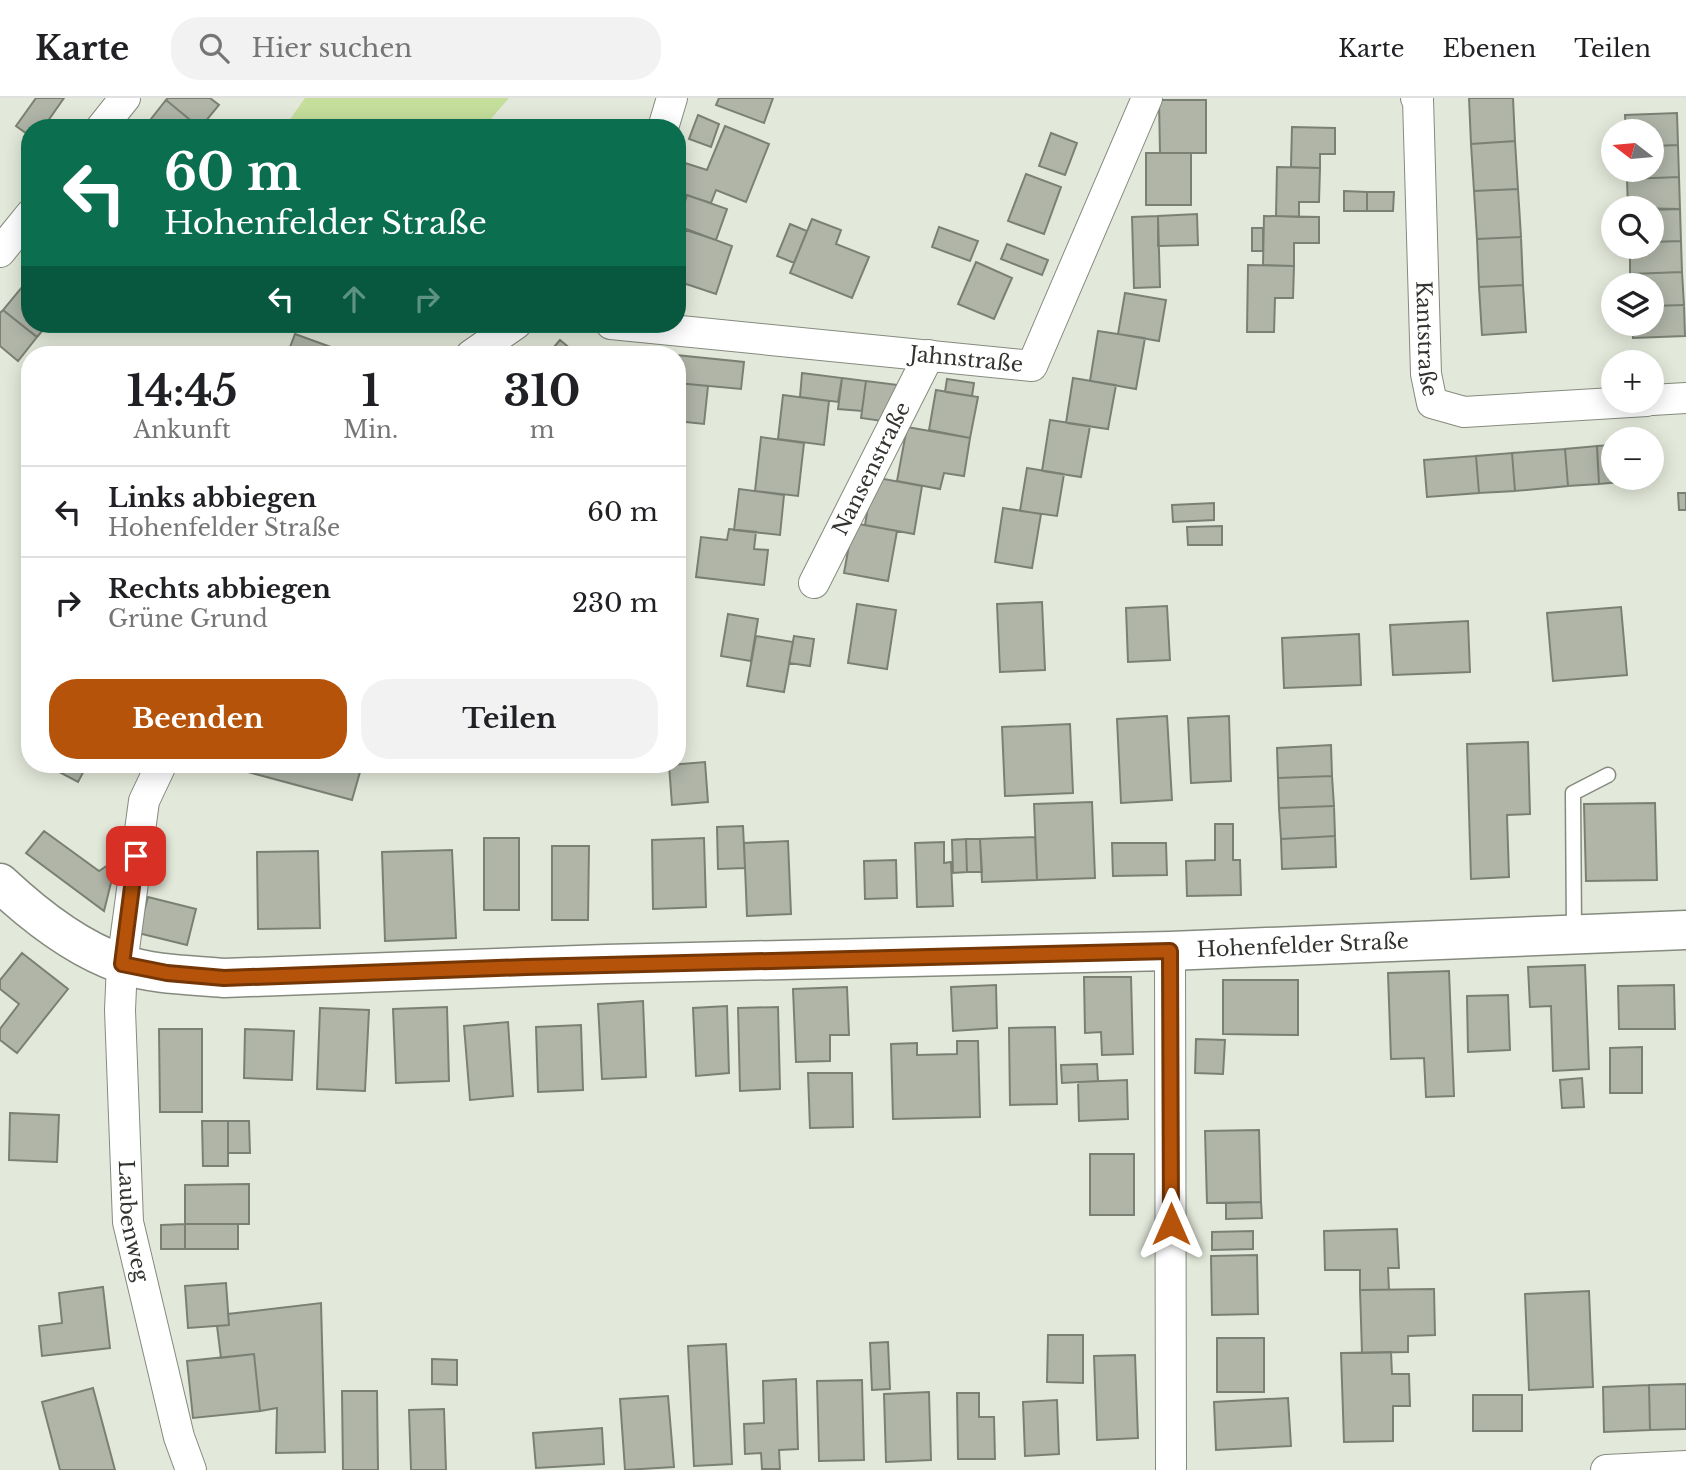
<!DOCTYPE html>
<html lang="de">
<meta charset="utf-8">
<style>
:root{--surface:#fff;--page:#f2f2f2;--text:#202124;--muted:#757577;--line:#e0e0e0;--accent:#b45309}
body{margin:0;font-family:"Libre Baskerville",serif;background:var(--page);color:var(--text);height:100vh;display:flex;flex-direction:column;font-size:26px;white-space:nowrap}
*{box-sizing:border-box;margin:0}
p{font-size:23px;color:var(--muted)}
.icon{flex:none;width:38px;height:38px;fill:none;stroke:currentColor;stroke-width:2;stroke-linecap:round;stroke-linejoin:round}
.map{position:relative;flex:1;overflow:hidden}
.sheet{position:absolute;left:21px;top:248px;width:665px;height:427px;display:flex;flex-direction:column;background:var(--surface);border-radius:28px;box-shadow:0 4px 18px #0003}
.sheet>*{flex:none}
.hud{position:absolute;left:21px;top:21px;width:665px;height:214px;border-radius:28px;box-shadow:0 4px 18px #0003;background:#0b6e4f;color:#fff;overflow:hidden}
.needle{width:46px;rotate:286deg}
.buttons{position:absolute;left:1601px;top:21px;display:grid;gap:14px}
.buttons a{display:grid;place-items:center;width:63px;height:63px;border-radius:50%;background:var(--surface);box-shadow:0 4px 18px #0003;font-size:35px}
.pin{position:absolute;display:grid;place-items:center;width:60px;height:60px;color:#fff;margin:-30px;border-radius:14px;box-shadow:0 4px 10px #0006}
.me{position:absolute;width:77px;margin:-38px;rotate:0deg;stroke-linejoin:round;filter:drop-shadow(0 0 5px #0008)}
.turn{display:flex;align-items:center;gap:24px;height:147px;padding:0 28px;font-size:32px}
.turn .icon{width:91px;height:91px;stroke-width:2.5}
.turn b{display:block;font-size:49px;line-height:60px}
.lanes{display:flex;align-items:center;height:66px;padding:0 28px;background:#0003;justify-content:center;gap:35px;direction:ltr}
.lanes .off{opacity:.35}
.eta{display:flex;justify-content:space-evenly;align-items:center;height:119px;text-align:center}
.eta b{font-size:42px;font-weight:700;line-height:49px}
.primary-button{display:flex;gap:14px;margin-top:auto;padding:14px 28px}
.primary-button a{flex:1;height:80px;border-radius:28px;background:var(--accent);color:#fff;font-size:28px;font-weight:700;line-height:80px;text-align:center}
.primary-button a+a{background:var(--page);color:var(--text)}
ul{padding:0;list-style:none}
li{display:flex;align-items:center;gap:21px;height:91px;padding:0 28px;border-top:2px solid var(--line)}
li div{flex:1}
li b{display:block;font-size:26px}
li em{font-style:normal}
header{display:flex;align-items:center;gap:42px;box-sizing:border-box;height:98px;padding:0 35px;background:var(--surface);border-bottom:2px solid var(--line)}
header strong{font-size:33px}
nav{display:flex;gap:38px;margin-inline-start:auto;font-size:24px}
.search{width:490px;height:63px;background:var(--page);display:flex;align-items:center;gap:18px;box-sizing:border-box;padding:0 24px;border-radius:28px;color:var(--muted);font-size:26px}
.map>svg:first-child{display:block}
.green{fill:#c5de9b}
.building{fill:#b0b5a8;stroke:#7b8074;stroke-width:2}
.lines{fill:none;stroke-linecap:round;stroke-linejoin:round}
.lane-casing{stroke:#858a7e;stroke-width:17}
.street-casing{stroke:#858a7e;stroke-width:32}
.secondary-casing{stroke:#858a7e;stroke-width:41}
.lane{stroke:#fff;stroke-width:14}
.street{stroke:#fff;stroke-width:30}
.secondary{stroke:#fff;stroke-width:38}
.route-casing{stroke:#753606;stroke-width:18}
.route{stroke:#b45309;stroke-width:12}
.labels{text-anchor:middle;stroke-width:5;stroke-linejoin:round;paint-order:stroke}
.street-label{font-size:21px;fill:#32352f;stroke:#f0f6e8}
</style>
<header>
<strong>Karte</strong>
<div class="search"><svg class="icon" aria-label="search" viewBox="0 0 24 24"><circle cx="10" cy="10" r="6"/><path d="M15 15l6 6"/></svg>Hier suchen</div>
<nav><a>Karte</a><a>Ebenen</a><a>Teilen</a></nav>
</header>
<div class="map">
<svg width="1686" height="1372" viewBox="0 0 1686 1372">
<rect width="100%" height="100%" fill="#e3e9da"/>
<path class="green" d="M305,0H509L483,30H284Z"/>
<path class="building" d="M36,0H64L43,30H30V38L16,28Z
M168,0H210L219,7L200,30L166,2Z
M719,0H773L764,25L716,7Z
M1469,0H1513L1515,43L1471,46Z
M166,2L200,30H152L147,26Z
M1159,2H1206V55H1160Z
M1677,15L1678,47L1652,48V33H1626L1625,17Z
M698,17L719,26L711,49L689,41Z
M725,28L769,46L746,104L716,92L711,105L677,94L679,63L707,72Z
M1292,29L1335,30V56H1320V70L1291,69Z
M1051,35L1077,45L1065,77L1039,68Z
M1515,43L1518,91L1474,93L1471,46Z
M1678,47L1679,79L1627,81V72H1652V48Z
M1146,55H1191V107H1146Z
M1277,69L1320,70L1319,104H1299V119L1276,118Z
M1026,76L1061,89L1044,136L1008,123Z
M1679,79L1680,111L1628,110L1627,81Z
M1518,91L1521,139L1477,141L1474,93Z
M1344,93L1367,94V113H1344Z
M1367,94H1394L1393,113H1367Z
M687,97L727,111L716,142L677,129Z
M1680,111L1681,143L1652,144V112Z
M1197,116L1198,147L1158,148V118Z
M1158,118L1160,189L1134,190L1132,119Z
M1264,118L1319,119V145H1294V168L1263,167Z
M812,121L841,132L836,146L869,159L852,200L790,175Z
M790,126L807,133L794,165L777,158Z
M939,129L978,143L970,163L932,149Z
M1252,130H1263V153H1252Z
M686,131L732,148L716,196L677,183V156Z
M1521,139L1523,187L1479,189L1477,141Z
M1681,143L1682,174L1630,176V149H1652V144Z
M1007,146L1048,162L1042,177L1001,161Z
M976,164L1012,180L994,221L958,206Z
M1248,167L1294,168L1293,200H1275L1274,234H1247Z
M1682,174L1684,207L1652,208V187H1631L1630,176Z
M1523,187L1526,234L1482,237L1479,189Z
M22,189L30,195V226H48L37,239L3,212Z
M1125,195L1166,202L1159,243L1118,236Z
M1684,207L1685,238L1633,240L1632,226H1652V208Z
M3,212L37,239L18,263L0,248V215Z
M1098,233L1145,240L1136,291L1090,283Z
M295,236L350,256V257H287Z
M560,242L578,257H547Z
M666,256L744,264L741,291L677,285V257Z
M802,275L842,280L838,304L800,299Z
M842,280L866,283L862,313L838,311Z
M1073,280L1116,287L1108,331L1066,325Z
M947,281L974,285L972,298L945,294Z
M866,283L898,287L882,323L861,320Z
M677,285L708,288L704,326L677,323Z
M936,292L978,299L970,340L929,332Z
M783,297L829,303L824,347L778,341Z
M1050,322L1090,328L1081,379L1042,373Z
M907,329L970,340L964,378L944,375L940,391L897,383Z
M761,339L804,345L798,398L755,393Z
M1614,347V380H1644V382L1599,386L1597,348Z
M1597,348L1599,386L1568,388L1565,351Z
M1565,351L1568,388L1515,393L1512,355Z
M1512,355L1515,393L1479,395L1476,358Z
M1476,358L1479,395L1427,399L1424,362Z
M1027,370L1064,376L1057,418L1020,413Z
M873,379L922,388L914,436L865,427Z
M739,391L784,397L780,437L734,432Z
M1678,395H1686V412H1679Z
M1214,405V422L1173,424L1172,407Z
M1003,410L1041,416L1032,470L995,464Z
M853,425L897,433L888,483L844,475Z
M1222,428V447H1188L1187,429Z
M729,431L756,434L754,451L768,452L764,487L696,479L701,439L727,442Z
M1042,504L1045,572L1000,574L997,506Z
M857,506L896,512L887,571L848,565Z
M1167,508L1170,562L1128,564L1126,510Z
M1621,509L1627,577L1553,583L1547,515Z
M728,516L758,521L751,563L721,558Z
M1468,523L1470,574L1393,577L1390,527Z
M1359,536L1361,587L1284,590L1282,540Z
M756,538L793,544L784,594L747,588Z
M794,538L814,541L810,568L789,565Z
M1167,618L1172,702L1121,705L1117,621Z
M1229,618L1231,683L1191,685L1188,620Z
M1070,626L1073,695L1005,698L1002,629Z
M1528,644L1530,716L1507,717L1509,779L1471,781L1467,646Z
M1331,647L1332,678L1278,680L1277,650Z
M705,664L708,704L672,707L669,667Z
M46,667H87L78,684Z
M222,667H362L352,702Z
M1332,678L1334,708L1279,710L1278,680Z
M1092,704L1095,780L1037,782L1034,706Z
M1655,705L1657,782L1586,783L1584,706Z
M1334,708L1335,738L1281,741L1279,710Z
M1215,726H1233V762H1240L1241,797L1187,798L1186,763L1215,762Z
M743,728L745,770L718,771L717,729Z
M44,733L99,773L117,761L104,813L26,755Z
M1335,738L1336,769L1282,771L1281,741Z
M1035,739L1037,782L982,784L980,741Z
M484,740H519V812H484Z
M704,740L706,809L653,811L652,742Z
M966,741L967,774L953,775L952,742Z
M966,741H980L982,774H967Z
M788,743L791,816L747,818L744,745Z
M944,744V765L951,764L953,808L917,809L915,745Z
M1112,745H1166L1167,777L1113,778Z
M552,748H589L588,822H552Z
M452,752L456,840L385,843L382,754Z
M318,753L320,830L258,831L257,754Z
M896,762L897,800L865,801L864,763Z
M148,799L196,811L187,847L138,835Z
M22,855L68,891L17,955L0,942V931L19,906L0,891V882Z
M1585,867L1589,971L1553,973L1551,908L1530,909L1528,869Z
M1449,873L1454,998L1426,999L1424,960L1391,961L1388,875Z
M1084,879H1131L1133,956L1102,957L1101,934L1085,935Z
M1223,882H1298V937L1223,936Z
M996,887L997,930L953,933L951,889Z
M1674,887L1675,931H1619L1618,888Z
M847,889L849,937H830V963L796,964L793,891Z
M1508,897L1510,952L1468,954L1467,898Z
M643,903L646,979L602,981L598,906Z
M727,908L729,975L696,978L693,910Z
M447,909L449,983L396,985L393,911Z
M778,909L780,991L740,993L738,910Z
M320,910L369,912L365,993L317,991Z
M508,924L513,998L470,1002L464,928Z
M581,927L583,992L538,994L536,929Z
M1055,929L1057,1006L1010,1007L1009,930Z
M159,931H202V1014H160Z
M245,931L294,933L292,982L244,980Z
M1196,941L1225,942L1223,976L1195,975Z
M957,943H978L980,1019L893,1021L891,946L917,945V957L957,956Z
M1642,949V995H1610V950Z
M1097,966L1098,983L1062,985L1061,967Z
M808,975H852L853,1029L810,1030Z
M1582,980L1584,1009L1562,1010L1560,982Z
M1127,982L1128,1021L1079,1023L1078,984Z
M10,1015L59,1017L57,1064L9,1062Z
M202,1023H228V1068H203Z
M228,1023H249L250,1055H228Z
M1259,1032L1261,1104L1207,1105L1205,1033Z
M1090,1056H1134V1117H1090Z
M249,1086V1126H185V1087Z
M1261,1104L1262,1120L1226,1121V1105Z
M185,1126V1151H161V1127Z
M185,1126H238V1151H185Z
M1397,1131L1399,1170H1388L1389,1192H1360V1172H1325L1324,1133Z
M1253,1133V1151L1212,1152V1134Z
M1257,1157L1258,1216L1212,1217L1211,1158Z
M226,1185L229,1227L188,1230L185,1188Z
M103,1189L110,1250L42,1258L39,1228L62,1225L59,1195Z
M1434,1191L1435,1237L1408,1238V1254L1362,1255L1360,1192Z
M1589,1193L1593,1289L1529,1292L1525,1196Z
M321,1205L325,1354L276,1355L277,1310L260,1313L254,1256L221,1260L217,1228L229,1227L228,1216Z
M1048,1237H1083V1285L1047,1284Z
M1217,1240H1264V1294H1217Z
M888,1244L890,1291L872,1292L870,1245Z
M726,1246L732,1366L694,1368L688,1248Z
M1391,1254L1392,1276H1409L1410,1308H1393V1343L1344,1344L1341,1255Z
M254,1256L260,1313L193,1320L187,1263Z
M1135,1257L1138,1340L1097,1342L1094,1258Z
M432,1261L457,1262V1287L432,1286Z
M796,1281L798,1351L779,1352L780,1371H762L761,1355L745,1356L744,1326L764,1325L763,1283Z
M862,1282L864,1362L819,1363L817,1283Z
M1686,1286V1331L1650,1332L1649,1287Z
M1649,1287L1650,1332L1604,1334L1603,1289Z
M93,1290L115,1372H60L42,1304Z
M342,1293H377L378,1372H343Z
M929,1294L931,1362L886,1364L884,1296Z
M957,1295H979V1319H994L995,1361H958Z
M1473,1297H1522V1333H1473Z
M668,1298L674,1369L625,1372L620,1301Z
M1288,1300L1291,1348L1216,1352L1214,1304Z
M1057,1302L1059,1356L1025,1358L1023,1304Z
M444,1311L446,1372H411L409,1312Z
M602,1330L604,1366L536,1370L533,1335Z"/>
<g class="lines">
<defs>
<path id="lane" d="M1574,835L1573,695L1608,677"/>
<g id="street">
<path id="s1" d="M1416,0L1418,1L1426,276L1432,305L1464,314L1647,303"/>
<path d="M101,30L125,0"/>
<path d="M663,30L672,0"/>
<path d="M0,154L30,117"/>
<path id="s2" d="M611,226L1032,268L1147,0"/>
<path d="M471,257L516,226"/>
<path d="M1652,302L1686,300"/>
<path id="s3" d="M814,485L929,257"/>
<path id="s4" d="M161,667L144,703L122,866L120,912L128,1124L179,1339L191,1372"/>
<path d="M1170,853L1171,1372"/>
<path d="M1606,1372L1686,1368"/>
</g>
<g id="secondary">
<path id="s5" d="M0,785C33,816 78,851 122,866C153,877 191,877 224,880L606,866L1170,853L1686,832"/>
</g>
</defs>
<use href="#lane" class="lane-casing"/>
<use href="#street" class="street-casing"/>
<use href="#secondary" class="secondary-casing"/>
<use href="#lane" class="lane"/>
<use href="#street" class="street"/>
<use href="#secondary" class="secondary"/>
</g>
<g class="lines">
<defs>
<path id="route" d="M136,758L122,866L167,875L224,880L526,869L1170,853L1171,1126"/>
</defs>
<use href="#route" class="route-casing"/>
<use href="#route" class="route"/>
</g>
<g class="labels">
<g class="street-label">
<text dy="7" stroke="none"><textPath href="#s1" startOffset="242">Kantstraße</textPath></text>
<text dy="7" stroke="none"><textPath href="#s2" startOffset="357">Jahnstraße</textPath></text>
<text dy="7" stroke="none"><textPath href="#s3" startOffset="128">Nansenstraße</textPath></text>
<text dy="7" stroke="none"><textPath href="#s5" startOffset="1330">Hohenfelder Straße</textPath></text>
<text dy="7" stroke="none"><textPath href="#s4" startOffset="462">Laubenweg</textPath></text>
</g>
</g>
</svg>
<div class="buttons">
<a><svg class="needle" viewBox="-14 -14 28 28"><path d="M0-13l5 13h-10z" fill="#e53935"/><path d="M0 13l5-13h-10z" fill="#757577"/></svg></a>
<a><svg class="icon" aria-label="search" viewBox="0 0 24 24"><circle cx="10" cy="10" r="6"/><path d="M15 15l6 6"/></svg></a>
<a><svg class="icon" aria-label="layers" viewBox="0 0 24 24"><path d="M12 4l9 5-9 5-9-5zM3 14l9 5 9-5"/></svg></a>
<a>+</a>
<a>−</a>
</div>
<div class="pin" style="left:136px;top:758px;background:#d93025"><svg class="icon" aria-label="arrive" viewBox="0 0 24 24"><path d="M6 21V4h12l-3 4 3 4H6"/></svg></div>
<svg class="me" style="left:1171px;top:1126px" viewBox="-20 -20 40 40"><path d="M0-17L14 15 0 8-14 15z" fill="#b45309" stroke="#fff" stroke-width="4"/></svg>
<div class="hud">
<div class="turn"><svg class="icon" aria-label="left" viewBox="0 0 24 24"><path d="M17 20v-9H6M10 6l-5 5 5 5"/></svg><div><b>60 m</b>Hohenfelder Straße</div></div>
<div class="lanes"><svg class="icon" aria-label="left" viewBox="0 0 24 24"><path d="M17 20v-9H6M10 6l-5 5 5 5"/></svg><svg class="icon off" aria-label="ahead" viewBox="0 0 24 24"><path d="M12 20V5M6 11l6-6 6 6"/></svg><svg class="icon off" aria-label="right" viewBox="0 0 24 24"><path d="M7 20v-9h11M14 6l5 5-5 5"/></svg></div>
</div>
<section class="sheet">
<div class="eta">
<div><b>14:45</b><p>Ankunft</p></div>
<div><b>1</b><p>Min.</p></div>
<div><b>310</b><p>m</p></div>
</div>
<ul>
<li><svg class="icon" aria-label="left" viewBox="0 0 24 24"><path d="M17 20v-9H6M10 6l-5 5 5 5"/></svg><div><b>Links abbiegen</b><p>Hohenfelder Straße</p></div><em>60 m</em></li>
<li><svg class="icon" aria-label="right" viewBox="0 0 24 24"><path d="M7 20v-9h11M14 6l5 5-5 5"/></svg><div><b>Rechts abbiegen</b><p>Grüne Grund</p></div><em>230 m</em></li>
</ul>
<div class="primary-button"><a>Beenden</a><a>Teilen</a></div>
</section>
</div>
